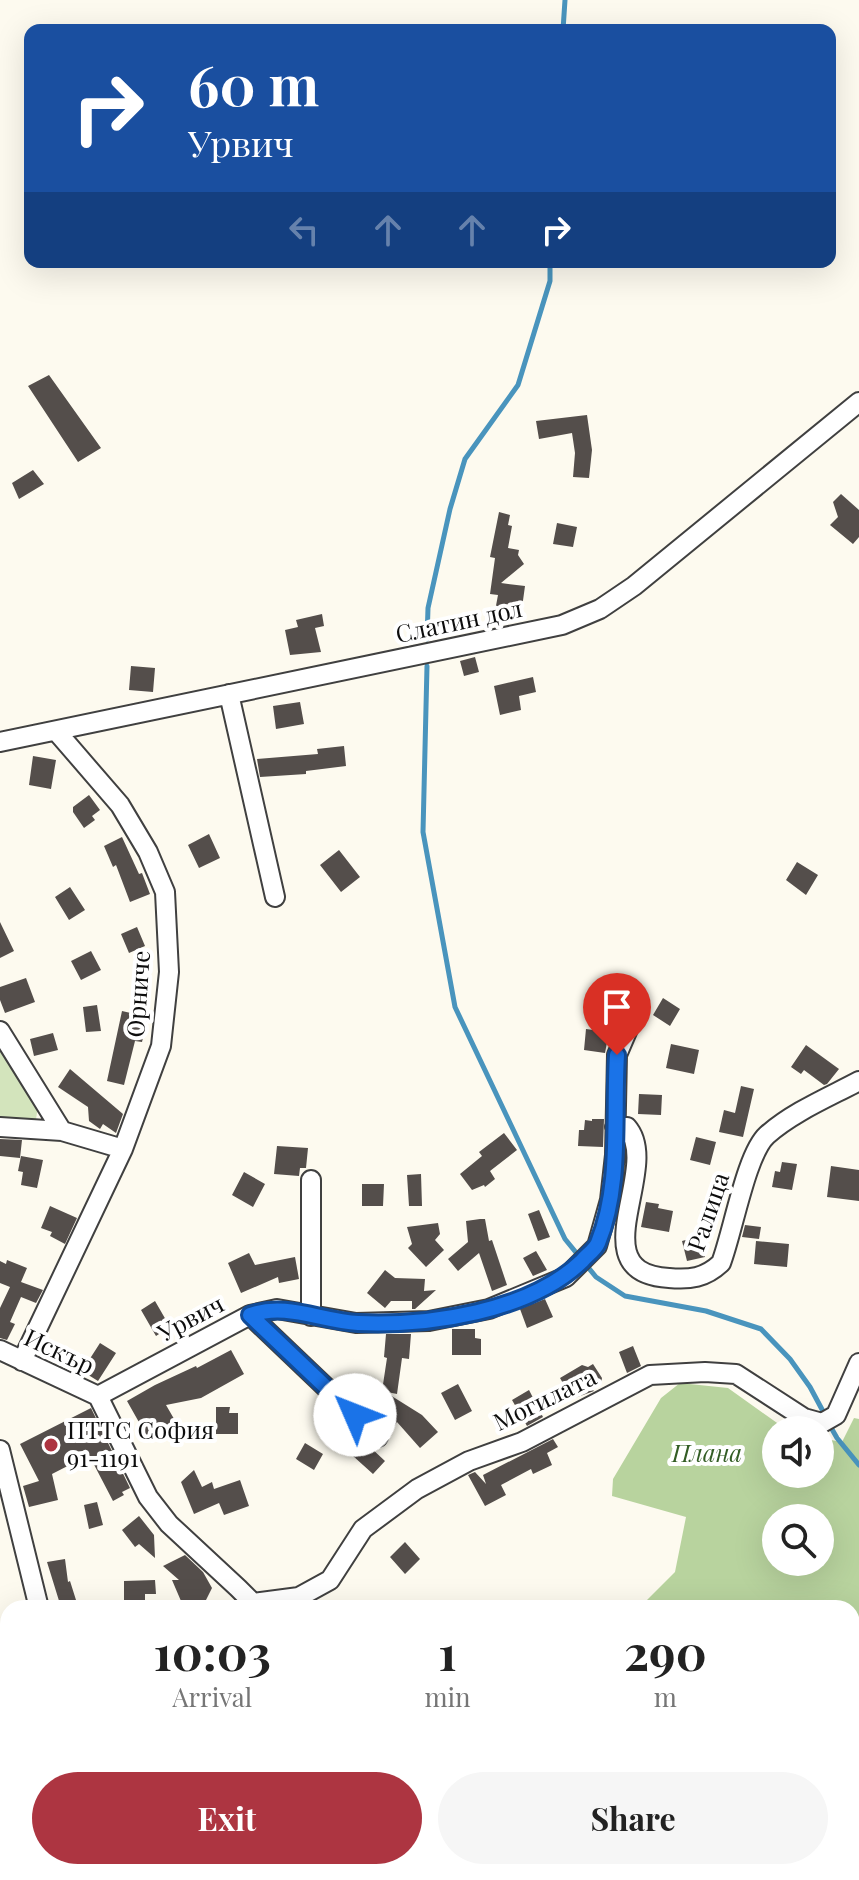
<!DOCTYPE html>
<meta charset="utf-8">
<style>
:root{--surface:#fff;--page:#f6f6f6;--text:#222;--muted:#767676;--accent:#ad3541}
body{margin:0;font-family:"Playfair Display",serif;background:var(--page);color:var(--text);height:100vh;display:flex;flex-direction:column;font-size:30px;white-space:nowrap}
*{box-sizing:border-box;margin:0}
p{font-size:26px;color:var(--muted)}
.icon{flex:none;width:44px;height:44px;fill:none;stroke:currentColor;stroke-width:2;stroke-linecap:round;stroke-linejoin:round}
.map{position:relative;flex:1;overflow:hidden}
.sheet{position:absolute;left:0px;top:1600px;width:860px;height:280px;display:flex;flex-direction:column;background:var(--surface);border-radius:24px 24px 0 0;box-shadow:0 8px 32px #0002}
.sheet>*{flex:none}
.top-card{position:absolute;left:24px;top:24px;width:812px;height:244px;border-radius:16px;box-shadow:0 8px 32px #0002;background:#1a4fa0;color:#fff;overflow:hidden}
.buttons{position:absolute;left:762px;top:1416px;display:grid;gap:16px}
.buttons a{display:grid;place-items:center;width:72px;height:72px;border-radius:50%;background:var(--surface);box-shadow:0 8px 32px #0002;font-size:40px}
.pin{position:absolute;display:grid;place-items:center;width:68px;height:68px;color:#fff;margin:-82px -34px;border-radius:50% 50% 50% 0;rotate:-45deg;box-shadow:0 0 8px #0007}
.pin .icon{rotate:45deg}
.me{position:absolute;width:88px;margin:-44px;rotate:314deg;stroke-linejoin:round;filter:drop-shadow(0 0 6px #0008)}
.turn{display:flex;align-items:center;gap:28px;height:168px;padding:0 32px;font-size:36px}
.turn .icon{width:104px;height:104px;stroke-width:2.5}
.turn b{display:block;font-size:56px;line-height:68px}
.lanes{display:flex;align-items:center;height:76px;padding:0 32px;background:#0003;justify-content:center;gap:40px;direction:ltr}
.lanes .off{opacity:.35}
.eta{display:flex;justify-content:space-evenly;align-items:center;height:136px;text-align:center}
.eta b{font-size:48px;font-weight:700;line-height:56px}
.button{display:flex;gap:16px;margin-top:auto;padding:16px 32px}
.button a{flex:1;height:92px;border-radius:48px;background:var(--accent);color:#fff;font-size:32px;font-weight:700;line-height:92px;text-align:center}
.button a+a{background:var(--page);color:var(--text)}
.map>svg:first-child{display:block}
.green{fill:#d3e4bc}
.forest{fill:#b8d39e;fill-rule:evenodd}
.lines{fill:none;stroke-linecap:round;stroke-linejoin:round}
.stream{stroke:#4994bd;stroke-width:5}
.building{fill:#544e4b}
.street-casing{stroke:#404040;stroke-width:22}
.street{stroke:#fff;stroke-width:18}
.route-casing{stroke:#114b97;stroke-width:20}
.route{stroke:#1a73e8;stroke-width:14}
.poi-dot{fill:#ad3541;stroke:#fff;stroke-width:3}
.labels{text-anchor:middle;stroke-width:8;stroke-linejoin:round;paint-order:stroke}
.street-label{font-size:24px;fill:#0d0d0d;stroke:#fff}
.poi-label{font-size:24px;fill:#0d0d0d;stroke:#fff;text-anchor:start}
.park-label{font-size:24px;font-style:italic;fill:#335d25;stroke:#fff}
</style>
<div class="map">
<svg width="859" height="1880" viewBox="0 0 859 1880">
<rect width="100%" height="100%" fill="#fdfaef"/>
<path class="green" d="M0,1038L39,1101L36,1119L0,1118Z"/>
<path class="forest" d="M680,1383L728,1388L787,1430H776V1474H820V1438L842,1442L854,1418L859,1419V1807L852,1795V1608H639L675,1572L686,1517L612,1496L613,1479L661,1398ZM776,1518H820V1562H776Z
M544,1872H619L613,1880H538Z"/>
<g class="lines">
<path class="stream" d="M563,30L565,0
M427,639L428,608L450,509L465,459L518,385L550,281V262
M427,666L423,832L455,1007L565,1239L596,1277L625,1296L706,1311L761,1329L790,1359L810,1387L825,1415
M829,1424L837,1438L859,1465"/>
</g>
<path class="building" d="M49,375L101,448L78,462L28,386Z
M587,415L592,450L589,478L573,477L575,453L572,433L539,439L536,421Z
M33,470L44,484L19,499L12,483Z
M841,494L859,510V537L853,544L830,525L838,517L833,502Z
M499,512L510,515L508,525L512,526L508,548L519,550L518,555L524,564L501,583L525,586L521,615L495,611L498,595L490,594L495,558L490,557Z
M557,523L577,527L573,547L553,544Z
M322,614L324,626L315,628L321,652L290,655L285,630L298,627L296,620Z
M475,657L479,672L464,676L460,661Z
M131,666L155,668L153,692L129,690Z
M533,677L536,692L519,696L521,710L500,715L494,686Z
M300,702L304,724L276,729L273,706Z
M344,746L346,766L306,771V774L260,777L257,759L318,754L317,749Z
M33,756L56,760L51,789L29,785Z
M89,795L100,810L92,816L95,820L84,828L73,812V807Z
M209,834L220,858L199,868L188,845Z
M122,837L139,874L142,873L150,894L130,902L116,865L113,867L104,846Z
M339,850L360,877L341,892L320,865Z
M797,862L818,875L806,895L786,880Z
M70,887L85,910L69,920L55,897Z
M0,922L14,951L0,958Z
M137,927L145,946L129,953L121,934Z
M91,951L101,970L81,980L71,961Z
M26,978L35,1002L5,1013L0,1000V987Z
M663,998L680,1009L670,1026L653,1015Z
M97,1005L101,1031L86,1032L83,1007Z
M122,1011L148,1017L142,1042L135,1041L124,1085L107,1081Z
M586,1029L609,1032L605,1053L584,1050Z
M53,1033L58,1050L34,1056L30,1039Z
M671,1044L699,1050L694,1074L666,1068Z
M806,1045L839,1069L827,1084L824,1085L804,1070L801,1074L791,1067Z
M70,1069L123,1114L116,1133L103,1124L100,1129L89,1121L88,1107L58,1087Z
M741,1086L754,1089L743,1137L719,1132L724,1110L735,1113Z
M639,1094L662,1095L661,1115L638,1114Z
M592,1119H604L603,1147L578,1146L579,1130H584L585,1120L592,1121Z
M504,1133L517,1150L490,1171L495,1179L485,1187L484,1185L472,1190L460,1174L482,1156L479,1152Z
M696,1137L716,1142L710,1165L690,1160Z
M0,1139L22,1140L20,1158L0,1156Z
M277,1146L308,1148L306,1168H300L299,1176L274,1174Z
M21,1156L43,1160L37,1188L21,1185L23,1172L18,1171Z
M782,1162L797,1164L792,1190L772,1187L775,1171L780,1172Z
M831,1166L859,1170V1201L827,1197Z
M244,1172L265,1184L253,1207L232,1195Z
M421,1174L422,1206H409L407,1175Z
M362,1184H384L383,1206H362Z
M646,1202L659,1204L658,1208L673,1211L669,1232L641,1227Z
M50,1206L77,1218L65,1244L50,1236L52,1232L41,1228Z
M539,1210L550,1237L538,1241L528,1214Z
M480,1219H485L489,1241L492,1240L507,1285L492,1291L479,1253L458,1271L448,1259L468,1242L466,1221Z
M438,1223L440,1234L435,1240L444,1250L426,1267L408,1248L412,1244L407,1227Z
M745,1225L761,1227L759,1239L742,1237Z
M700,1236L705,1257L687,1261L682,1241Z
M756,1241L789,1244L787,1267L754,1264Z
M536,1251L547,1270L533,1276L523,1258Z
M249,1253L255,1265L295,1257L299,1279L279,1283L278,1277L241,1293L228,1263Z
M7,1260L27,1268L21,1282L43,1290L36,1303L21,1297L10,1322L15,1324L7,1340L0,1338V1308L10,1287L0,1283V1261L6,1264Z
M385,1270L395,1278L425,1279L424,1291L436,1290L415,1309H412V1301H391L385,1308L367,1293Z
M545,1299L553,1317L527,1328L520,1309Z
M155,1301L170,1327L156,1336L141,1310Z
M452,1329H475V1338L481,1339V1355H452Z
M386,1334H411L409,1359L402,1358L397,1394L382,1391L387,1358L384,1357Z
M100,1343L116,1353L98,1381L82,1371Z
M633,1346L641,1366L627,1373L619,1352Z
M231,1350L244,1374L201,1398L166,1405L177,1424L149,1440L127,1401L155,1385L196,1366L197,1368Z
M593,1364L602,1378L601,1383L592,1389L594,1391L572,1399L560,1378L582,1365L588,1367Z
M458,1384L472,1411L455,1420L441,1393Z
M529,1390L543,1417L527,1426L512,1400Z
M390,1395L422,1415L438,1432L420,1448L397,1422L392,1430L376,1418Z
M216,1407H230L229,1413H238V1434H216Z
M91,1408L130,1488L122,1492L124,1495L113,1501L89,1455L52,1474L58,1500L29,1507L23,1486L39,1481L20,1444Z
M355,1433L385,1461L373,1474L343,1447Z
M553,1439L558,1447L547,1453L552,1465L533,1474L531,1469L501,1485L506,1495L485,1506L468,1475L475,1472L486,1484L483,1475Z
M305,1443L323,1454L314,1470L296,1459Z
M194,1470L202,1487L212,1482L214,1489L240,1480L249,1506L224,1515L219,1503L194,1514L181,1482Z
M97,1502L103,1525L89,1529L84,1505Z
M139,1516L154,1535L155,1558L139,1544L135,1547L122,1530Z
M405,1542L420,1559L405,1574L390,1557Z
M185,1555L203,1572L212,1588L202,1608L181,1601L172,1580H179L163,1566Z
M65,1559L68,1582L70,1581L76,1600L60,1604L47,1562Z
M155,1580L156,1594H145V1608H124V1581Z"/>
<g class="lines">
<defs>
<path id="street" d="M229,694L275,897
M0,742L562,625L600,609L634,586L859,402
M0,1031L62,1131
M0,1127L62,1131L123,1149
M615,1127H627C663,1168 578,1273 669,1278C690,1280 705,1278 721,1263C733,1232 746,1154 767,1135C793,1112 829,1097 859,1081
M250,1315L378,1437
M311,1316V1180
M0,1350L98,1396
M22,1361L123,1149L161,1046L169,972L165,892L148,852L120,805L57,732
M98,1396L250,1315L277,1309L356,1323L429,1321L489,1309L566,1277L597,1246L610,1200L615,1155L617,1055L629,1027
M98,1396L148,1497L169,1524L238,1588L253,1603L254,1608
M0,1450L39,1608
M253,1603L299,1597L330,1580L363,1529L417,1489L469,1461L522,1442L650,1375L705,1372L736,1374L804,1418L822,1423L836,1415L859,1363
M0,1672L8,1671
M10,1880L19,1872
M253,1880V1872"/>
</defs>
<use href="#street" class="street-casing"/>
<use href="#street" class="street"/>
</g>
<g class="lines">
<defs>
<path id="route" d="M355,1415L250,1315C286,1302 321,1321 358,1323C429,1326 529,1312 582,1261C587,1255 595,1250 598,1243C622,1184 613,1117 617,1055"/>
</defs>
<use href="#route" class="route-casing"/>
<use href="#route" class="route"/>
</g>
<circle class="poi-dot" cx="51" cy="1445" r="8"/>
<g class="labels">
<g class="street-label">
<text transform="translate(459 622) rotate(-12)" y="8">Слатин дол</text>
<text transform="translate(139 994) rotate(-86)" y="8">Орниче</text>
<text transform="translate(709 1212) rotate(-71)" y="8">Ралица</text>
<text transform="translate(191 1319) rotate(-28)" y="8">Урвич</text>
<text transform="translate(59 1352) rotate(25)" y="8">Искър</text>
<text transform="translate(545 1400) rotate(-26)" y="8">Могилата</text>
</g>
<g class="poi-label">
<text x="67" y="1439">ПТТС София<tspan x="67" dy="28">91-1191</tspan></text>
</g>
<g class="park-label">
<text x="707" y="1462">Плана</text>
</g>
</g>
</svg>
<div class="buttons">
<a><svg class="icon" aria-label="sound" viewBox="0 0 24 24"><path d="M4 9h4l5-4v14l-5-4H4zM17 9q2 3 0 6"/></svg></a>
<a><svg class="icon" aria-label="search" viewBox="0 0 24 24"><circle cx="10" cy="10" r="6"/><path d="M15 15l6 6"/></svg></a>
</div>
<div class="pin" style="left:617px;top:1055px;background:#d93025"><svg class="icon" aria-label="arrive" viewBox="0 0 24 24"><path d="M6 21V4h12l-3 4 3 4H6"/></svg></div>
<svg class="me" style="left:355px;top:1415px" viewBox="-20 -20 40 40"><circle r="19" fill="#fff"/><path d="M0-13L10 11 0 6-10 11z" fill="#1a73e8"/></svg>
<div class="top-card">
<div class="turn"><svg class="icon" aria-label="right" viewBox="0 0 24 24"><path d="M7 20v-9h11M14 6l5 5-5 5"/></svg><div><b>60 m</b>Урвич</div></div>
<div class="lanes"><svg class="icon off" aria-label="left" viewBox="0 0 24 24"><path d="M17 20v-9H6M10 6l-5 5 5 5"/></svg><svg class="icon off" aria-label="ahead" viewBox="0 0 24 24"><path d="M12 20V5M6 11l6-6 6 6"/></svg><svg class="icon off" aria-label="ahead" viewBox="0 0 24 24"><path d="M12 20V5M6 11l6-6 6 6"/></svg><svg class="icon" aria-label="right" viewBox="0 0 24 24"><path d="M7 20v-9h11M14 6l5 5-5 5"/></svg></div>
</div>
<section class="sheet">
<div class="eta">
<div><b>10:03</b><p>Arrival</p></div>
<div><b>1</b><p>min</p></div>
<div><b>290</b><p>m</p></div>
</div>
<div class="button"><a>Exit</a><a>Share</a></div>
</section>
</div>
